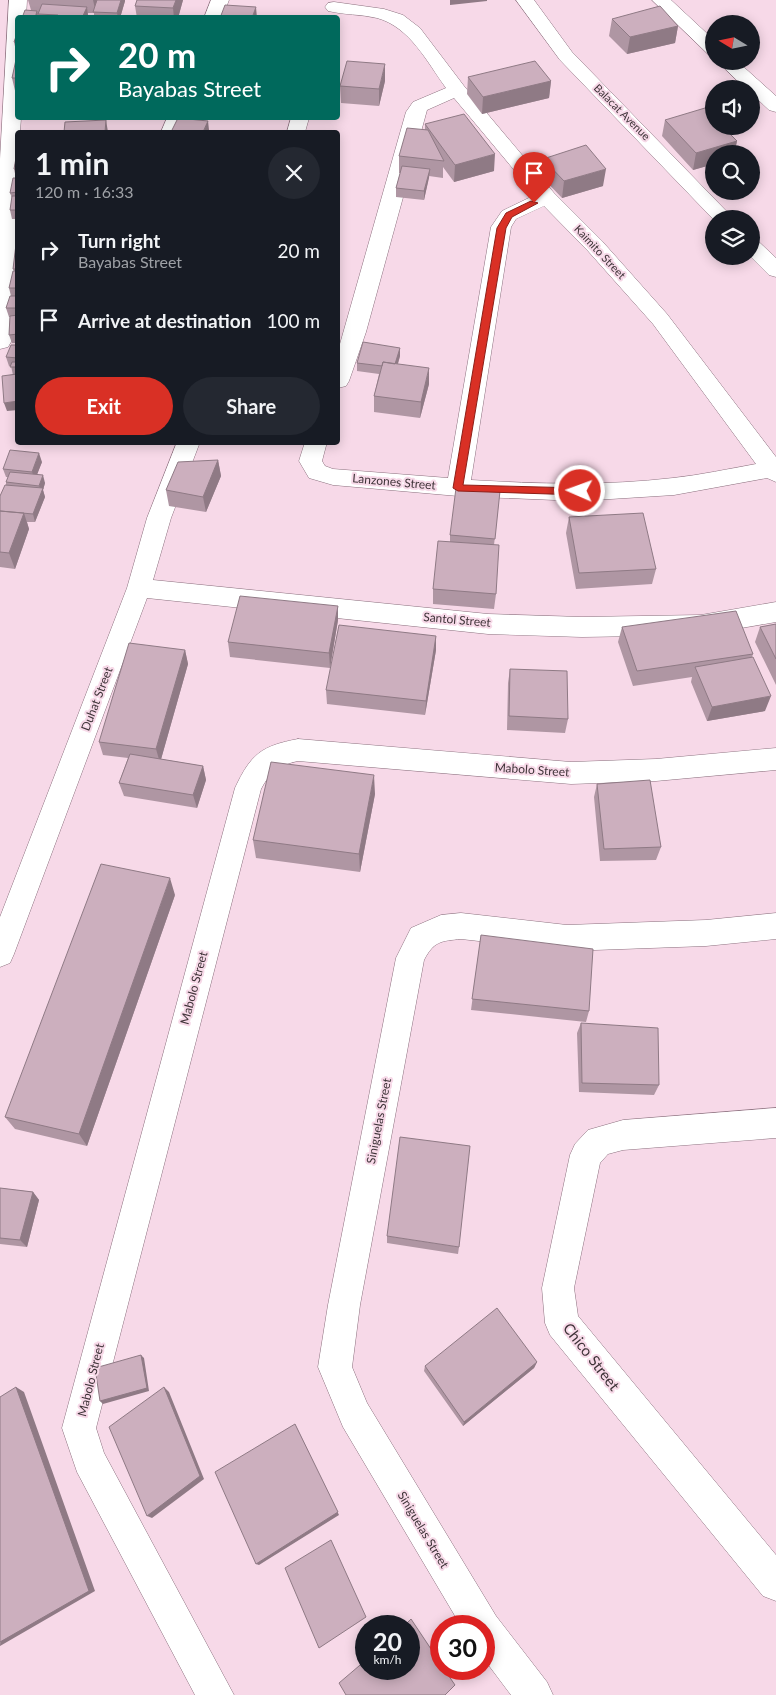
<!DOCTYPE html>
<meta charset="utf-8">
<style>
:root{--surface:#171b24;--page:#242831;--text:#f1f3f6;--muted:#9ea1a6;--accent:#d93025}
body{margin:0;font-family:Lato,sans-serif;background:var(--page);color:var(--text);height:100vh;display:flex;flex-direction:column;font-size:19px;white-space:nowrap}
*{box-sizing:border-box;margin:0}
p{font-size:16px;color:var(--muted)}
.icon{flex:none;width:28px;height:28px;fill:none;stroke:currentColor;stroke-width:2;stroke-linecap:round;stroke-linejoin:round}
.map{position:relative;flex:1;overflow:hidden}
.details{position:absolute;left:15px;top:130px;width:325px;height:315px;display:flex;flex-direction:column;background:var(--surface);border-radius:5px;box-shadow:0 2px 12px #0003}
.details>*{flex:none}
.banner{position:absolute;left:15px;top:15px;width:325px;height:105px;border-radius:5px;box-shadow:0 2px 12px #0003;background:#00695c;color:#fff;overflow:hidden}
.needle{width:32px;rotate:280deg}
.tools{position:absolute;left:705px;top:15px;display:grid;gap:10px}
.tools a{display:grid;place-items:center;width:55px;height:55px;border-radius:50%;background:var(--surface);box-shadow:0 2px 12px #0003;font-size:25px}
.speed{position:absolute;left:355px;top:1615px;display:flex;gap:10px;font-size:25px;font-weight:700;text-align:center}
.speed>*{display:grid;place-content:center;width:65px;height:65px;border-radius:50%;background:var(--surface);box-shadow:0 2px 12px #0003;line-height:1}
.speed small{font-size:12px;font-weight:400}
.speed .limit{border:8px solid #d22;background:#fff;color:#111}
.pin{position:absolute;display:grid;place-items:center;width:42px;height:42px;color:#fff;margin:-51px -21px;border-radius:50% 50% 50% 0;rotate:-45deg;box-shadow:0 0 5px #0007}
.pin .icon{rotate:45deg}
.me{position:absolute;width:55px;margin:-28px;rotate:272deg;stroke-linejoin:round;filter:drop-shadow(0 0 4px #0008)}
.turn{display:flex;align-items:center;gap:18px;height:105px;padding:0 20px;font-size:22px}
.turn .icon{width:65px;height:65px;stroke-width:2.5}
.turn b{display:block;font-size:35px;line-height:42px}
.round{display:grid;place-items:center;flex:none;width:52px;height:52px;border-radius:26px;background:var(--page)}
.summary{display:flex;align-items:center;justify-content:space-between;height:85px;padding:0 20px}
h1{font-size:30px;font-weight:700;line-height:38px}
.cta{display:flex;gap:10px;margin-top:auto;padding:10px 20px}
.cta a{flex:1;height:58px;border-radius:30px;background:var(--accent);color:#fff;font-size:20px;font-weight:700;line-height:58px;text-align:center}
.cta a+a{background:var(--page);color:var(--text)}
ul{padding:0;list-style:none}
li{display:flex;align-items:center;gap:15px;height:70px;padding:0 20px}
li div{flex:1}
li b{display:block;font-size:19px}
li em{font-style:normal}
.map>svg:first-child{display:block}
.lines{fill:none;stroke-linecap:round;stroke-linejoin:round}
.minor-casing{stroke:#8b707e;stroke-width:1}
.minor{fill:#fff;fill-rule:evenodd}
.wall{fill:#af96a3}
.shaded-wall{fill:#8f7a85}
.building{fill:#ccafbe;stroke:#8f7a85}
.route{fill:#d93025;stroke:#8d1f18}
.labels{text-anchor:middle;stroke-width:4;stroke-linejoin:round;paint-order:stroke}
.far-street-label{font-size:11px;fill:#3e3338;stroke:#f7d9e8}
.street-label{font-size:12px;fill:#3e3338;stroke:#f7d9e8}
.near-street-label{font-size:15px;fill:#3e3338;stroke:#f7d9e8}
</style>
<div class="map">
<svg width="776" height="1695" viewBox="0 0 776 1695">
<rect width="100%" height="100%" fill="#f7d9e8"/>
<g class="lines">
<defs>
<path id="minor" d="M9,0H27L26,18H18V118H21L20,132H18V197L11,342L8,347L0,349V159Z
M211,0H229L222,18H204Z
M516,0H534L572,52L734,219L714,220L560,60Z
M652,0H671L714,40V55L708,54Z
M334,2L384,9L403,15L420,28L464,86L554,193L602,241L667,314L776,457V482L767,478L674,495L579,501L458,496L333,485L309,478L299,461L305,442H327L322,461L325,466L333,469L448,478L491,227L502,211L535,195L454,98L427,110L366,332L349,381L346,386L338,388V351L406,112L413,102L446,88C427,62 410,27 377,18C361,14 344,15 328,11L325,7L328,3ZM544,206L588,251L653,324L756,464C728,469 701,475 673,478C606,486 538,484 471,480L511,227L516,219Z
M717,61H737L776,96V112L769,110L751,93V89H746Z
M167,118H185L179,132H161Z
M291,118H309L305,132H287Z
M751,240L758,241L776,258V277L769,275L750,256Z
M177,442H200L171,518L153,580L488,614L582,617L701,615L776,602V622L701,635L582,637L488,634L147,598L14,954L10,963L0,967V917L127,588L147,518Z
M298,739L571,762L656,759L776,748V770L656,781L571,784L298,761C279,765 270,772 261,789L96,1428L104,1453L234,1695H195L77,1472L62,1428L235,788C251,754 261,746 298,739Z
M461,913L567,925L706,920L776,913V939L706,946L567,951L461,939C441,941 434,941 424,960L360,1305L352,1367L367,1403L496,1616L547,1682L553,1695H511L484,1659V1626H461L343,1427L318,1367L328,1305L396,958L411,928L441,915Z
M776,1108V1138L623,1150L608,1154L600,1163L574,1288L578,1316L776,1555V1601L763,1596L550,1335L545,1323L542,1288L570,1155L575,1144L588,1130L623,1120Z"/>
</defs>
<use href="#minor" class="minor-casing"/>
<use href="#minor" class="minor"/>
</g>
<path class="wall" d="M28,0H125V1L120,18H94V13H88V16L87,18H22L31,10Z
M137,0H183L178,18H137L135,6Z
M612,19L678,26L675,43L627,54L609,36Z
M18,31V51H16L14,42Z
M18,55V95H16L12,78Z
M468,77L551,81L549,98L482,114L467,94Z
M385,81L379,106L341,103L340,86Z
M665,120L737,141L734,154H714V164L693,170L662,136Z
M425,124L494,171L454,182L443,167V178L429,176L424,200L396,197V188L400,173H399V156L425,130Z
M18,147V219H12L10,210L12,198L10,193L16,178L14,169Z
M543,159L603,186L562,198L541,176Z
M18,236V343H12L9,335L10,317H9L6,308L11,296L9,288L14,271L13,269Z
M18,345V376L7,411L13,375L11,366H9L6,357Z
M400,348V356L398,364L429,384L420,418L374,412V396L379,374L357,371V363Z
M218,460L221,476L206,512L169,506L166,490Z
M42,462L37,474L45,483L43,490L45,497L35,522H27L29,529L15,569L0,567V496L6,485V482L8,477H6L3,469Z
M500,491L494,545L496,594L494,609L433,604V589L450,542V535Z
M569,517L656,569L652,584L576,589L566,533Z
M338,606V620L330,668L230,657L228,642Z
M776,624V685L755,642L760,627Z
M622,627L753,654L752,657L765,711L707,721L691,682L692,677L633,686L618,642Z
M436,636V650L425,715L327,704L326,690Z
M185,650L188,664L161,759L203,766L206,780L197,808L124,796L119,783L128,758L103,755L99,742Z
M510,669L568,719L565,733L507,730L508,683Z
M597,784L661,847L656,860L600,861L594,797Z
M375,794L360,872L256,858L253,840Z
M175,895L87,1146L15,1129L5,1117Z
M481,935L589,1011L586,1022L471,1010Z
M581,1023L659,1085L654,1095L579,1092L577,1033Z
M0,1188L33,1192L39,1200L27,1247L0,1244Z
M387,1236L459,1247L458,1254L387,1243Z
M537,1362L534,1368L463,1426L424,1371L425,1366Z"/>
<path class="shaded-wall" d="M93,0H99L96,13Z
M121,0H125V1L120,18H118L117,13Z
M176,0H183L178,18H174L173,8Z
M450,0H487V1L450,5Z
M87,7L88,16L87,18H82Z
M256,7L257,18H252Z
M37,11L38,18H35Z
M678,26L675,43L627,54L630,37Z
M385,64V81L379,106V89Z
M551,81L549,98L482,114L483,97Z
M106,120L108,132H105Z
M208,121L209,130L208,132H203Z
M737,141L734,154H714V164L693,170L696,153Z
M495,154L494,171L454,182L455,165Z
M430,169L429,178L424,200V191Z
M606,169L603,186L562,198L564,181Z
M400,348V356L394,376V367Z
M429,368V384L420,418L421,402Z
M18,401V410L7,411L4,403Z
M39,453L42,462L35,480L32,472Z
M218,460L221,476L206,512L203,497Z
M43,475L45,483L43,490L45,497L35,522L33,514L41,493L39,486Z
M24,513L29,529L15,569L9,553Z
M338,606V620L330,668L329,653Z
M436,636V650L425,715L426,701Z
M185,650L188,664L160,763L156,749Z
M771,696L765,711L707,721L712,707Z
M203,766L206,780L197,808L193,795Z
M374,775L375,794L360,872L359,854Z
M170,878L175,895L87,1146L79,1134Z
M33,1192L39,1200L27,1247L20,1240Z
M141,1355L144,1358L149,1391L103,1404L100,1401Z
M537,1362L534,1368L463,1426L464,1422Z
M16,1387L24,1392L95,1591L0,1646Z
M164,1387L169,1392L204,1479L152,1518L147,1516Z
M295,1424L339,1515L259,1565L256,1564Z"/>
<path class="building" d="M97,0H121L117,13L93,12Z
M137,0H176L173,8L135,6Z
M42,4L87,7L82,18H57L58,15L38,14Z
M225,5L256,7L252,18H220Z
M660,6L678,26L630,37L612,19Z
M25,10L37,11L35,18H22Z
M39,16L52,17L38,18Z
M18,31V42H14Z
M17,55L18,78H12Z
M347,61L385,64L379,89L340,86Z
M535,61L551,81L483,97L468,77Z
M705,108L714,118V126H722L737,141L696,153L665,120Z
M464,114L495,154L455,165L425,124Z
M178,118L208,121L203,132H171Z
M106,120L105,132H64L65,122Z
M407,128L428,130L444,161L399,156Z
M586,145L606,169L564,181L543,159Z
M18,147V169H14Z
M402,166L430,169L424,191L396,188Z
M13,178H18V192L10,193Z
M12,196H18V210H10Z
M17,236H18V269H13Z
M13,271H18V288H9Z
M10,296H18V308H6Z
M18,315V334L9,335L10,316Z
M363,342L400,348L395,364L383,362L382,366L357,363Z
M11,345H18V358L6,357Z
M12,362H18V367H10Z
M383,362L429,368L421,402L374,396Z
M17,374L18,401L4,403L2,376Z
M10,450L39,453L32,472L3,469Z
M218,460L203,497L166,490L178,462Z
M10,472L43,475L39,486L6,482Z
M5,485L43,488L33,514L0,511V496Z
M456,488L500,491L495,539L450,535Z
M0,511L24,513L9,553L0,552Z
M643,513L656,569L579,573L569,517Z
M438,541L499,545L496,594L433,589Z
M240,596L338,606L329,653L228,642Z
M736,611L753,654L637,671L622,627Z
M776,624V659L760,627Z
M339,625L436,636L426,701L326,690Z
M129,643L185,650L156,749L99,742Z
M753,657L771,696L712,707L695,667Z
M510,669L567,671L568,719L509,716Z
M130,754L203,766L193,795L119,783Z
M271,762L374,775L359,854L253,840Z
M650,780L661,847L604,849L597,784Z
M101,864L170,878L79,1134L5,1117Z
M481,935L593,949L589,1011L472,999Z
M581,1023L658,1028L659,1085L582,1083Z
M400,1137L470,1146L459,1247L387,1236Z
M0,1188L33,1192L20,1240L0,1238Z
M497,1308L537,1362L464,1422L425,1366Z
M141,1355L147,1388L100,1401L95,1368Z
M16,1387L89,1591L0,1642V1397Z
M164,1387L200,1476L147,1516L109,1427Z
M295,1424L338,1512L256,1564L215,1472Z
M331,1540L366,1617L319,1648L285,1568Z
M411,1619L441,1664V1669H444L455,1685L445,1695H346L339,1683L366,1660V1669H409V1626H404Z"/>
<path class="route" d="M531,201L538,203L512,217L506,228L463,485L580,488L585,491L580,495L458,491L453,488L497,228L506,213Z"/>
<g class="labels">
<g class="far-street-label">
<text transform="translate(622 112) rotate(45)" y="4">Balacat Avenue</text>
<text transform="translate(600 252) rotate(47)" y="4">Kaimito Street</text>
</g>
<g class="street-label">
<text transform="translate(394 482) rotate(5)" y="4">Lanzones Street</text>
<text transform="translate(457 620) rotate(5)" y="4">Santol Street</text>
<text transform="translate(97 699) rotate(-69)" y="4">Duhat Street</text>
<text transform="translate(532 770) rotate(4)" y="4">Mabolo Street</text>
<text transform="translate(194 988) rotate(-75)" y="4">Mabolo Street</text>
<text transform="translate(379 1121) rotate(-79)" y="4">Siniguelas Street</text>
<text transform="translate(91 1380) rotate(-76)" y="4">Mabolo Street</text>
<text transform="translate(423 1530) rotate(59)" y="4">Siniguelas Street</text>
</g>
<g class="near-street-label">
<text transform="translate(591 1357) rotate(52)" y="5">Chico Street</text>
</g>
</g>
</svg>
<div class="tools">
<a><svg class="needle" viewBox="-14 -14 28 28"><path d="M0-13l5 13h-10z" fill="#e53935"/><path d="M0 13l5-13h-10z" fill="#9ea1a6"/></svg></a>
<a><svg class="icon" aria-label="sound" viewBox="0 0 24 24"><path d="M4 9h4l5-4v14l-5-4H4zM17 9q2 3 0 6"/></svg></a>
<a><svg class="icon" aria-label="search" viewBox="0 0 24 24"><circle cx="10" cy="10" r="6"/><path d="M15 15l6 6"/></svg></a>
<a><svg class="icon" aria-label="layers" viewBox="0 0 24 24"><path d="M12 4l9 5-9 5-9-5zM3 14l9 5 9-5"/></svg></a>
</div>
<div class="speed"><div>20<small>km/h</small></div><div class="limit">30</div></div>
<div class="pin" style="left:534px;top:203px;background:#d93025"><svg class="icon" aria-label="arrive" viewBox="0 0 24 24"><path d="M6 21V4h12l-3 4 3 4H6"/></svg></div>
<svg class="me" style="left:580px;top:491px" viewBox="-20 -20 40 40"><circle r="17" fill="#d93025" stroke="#fff" stroke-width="3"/><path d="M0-11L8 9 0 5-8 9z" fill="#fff"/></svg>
<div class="banner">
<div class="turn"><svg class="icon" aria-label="right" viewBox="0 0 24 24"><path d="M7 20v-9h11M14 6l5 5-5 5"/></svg><div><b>20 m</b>Bayabas Street</div></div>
</div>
<section class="details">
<div class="summary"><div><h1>1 min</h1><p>120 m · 16:33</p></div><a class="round"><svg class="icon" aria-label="close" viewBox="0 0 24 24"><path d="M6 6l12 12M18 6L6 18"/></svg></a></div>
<ul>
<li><svg class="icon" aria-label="right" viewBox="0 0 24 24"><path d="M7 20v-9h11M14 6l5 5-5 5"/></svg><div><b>Turn right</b><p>Bayabas Street</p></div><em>20 m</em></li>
<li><svg class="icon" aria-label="arrive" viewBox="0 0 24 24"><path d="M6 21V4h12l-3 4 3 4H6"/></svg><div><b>Arrive at destination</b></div><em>100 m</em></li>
</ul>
<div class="cta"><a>Exit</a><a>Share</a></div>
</section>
</div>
